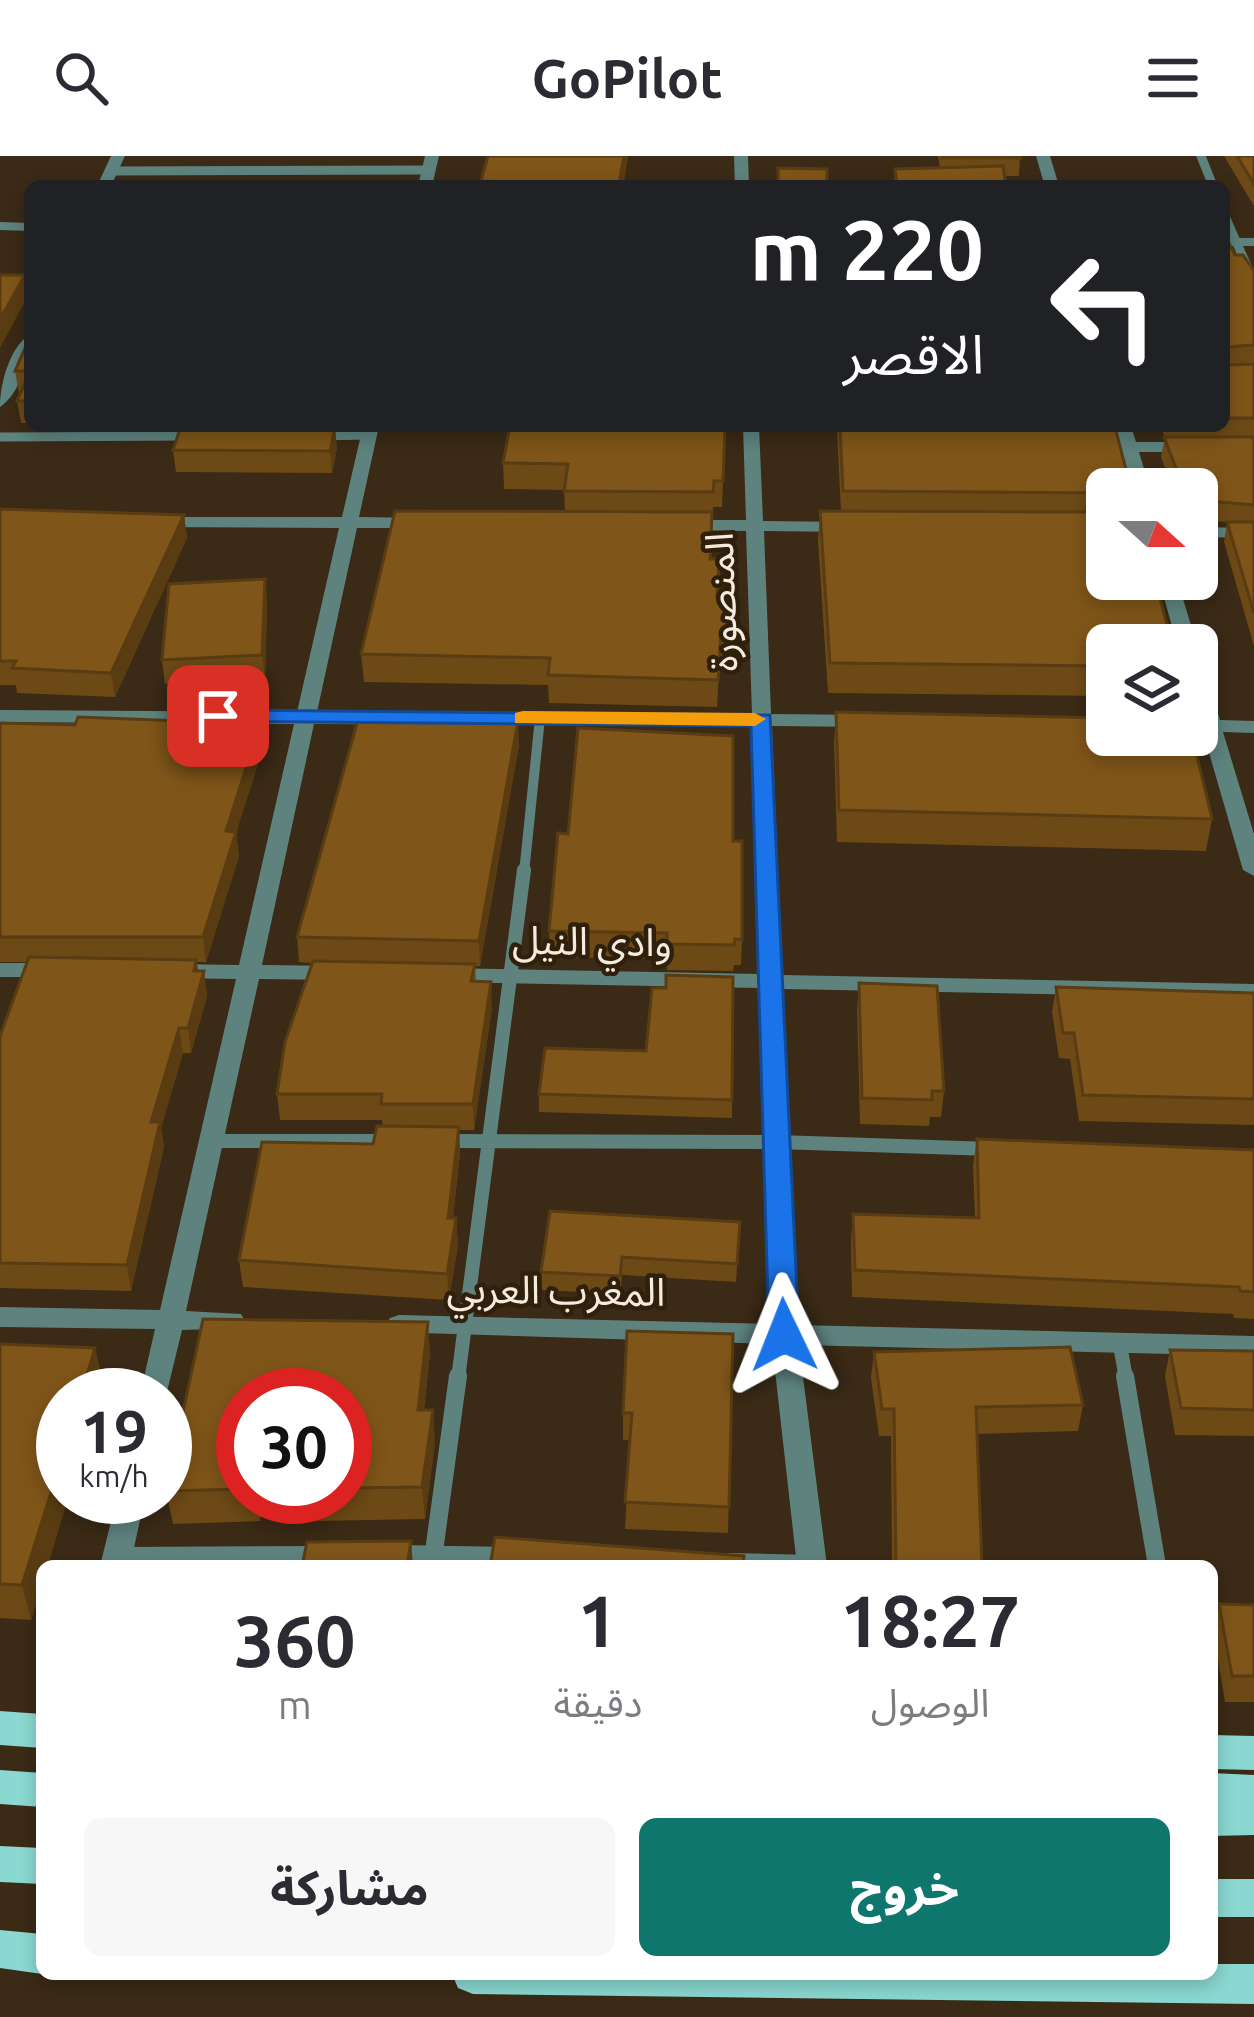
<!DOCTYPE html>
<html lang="ar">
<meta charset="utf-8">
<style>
:root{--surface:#fff;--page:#f7f7f7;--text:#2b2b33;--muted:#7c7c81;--accent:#0f766e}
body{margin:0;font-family:Ubuntu,"Noto Sans Arabic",sans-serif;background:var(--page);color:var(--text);direction:rtl;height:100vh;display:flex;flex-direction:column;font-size:45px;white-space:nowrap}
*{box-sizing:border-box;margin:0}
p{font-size:39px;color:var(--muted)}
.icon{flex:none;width:66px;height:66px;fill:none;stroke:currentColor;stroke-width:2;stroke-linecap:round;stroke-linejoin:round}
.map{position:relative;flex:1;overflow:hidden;direction:ltr}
.drawer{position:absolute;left:36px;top:1404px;width:1182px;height:420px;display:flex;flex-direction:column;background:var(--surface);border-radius:18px;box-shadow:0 6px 18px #0003;direction:rtl}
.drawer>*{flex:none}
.guide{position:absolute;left:24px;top:24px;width:1206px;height:252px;border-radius:18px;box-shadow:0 6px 18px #0003;direction:rtl;background:#202124;color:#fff;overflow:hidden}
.needle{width:78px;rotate:111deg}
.controls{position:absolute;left:1086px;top:312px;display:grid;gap:24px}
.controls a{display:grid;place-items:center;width:132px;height:132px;border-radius:18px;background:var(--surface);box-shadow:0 6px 18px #0003;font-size:60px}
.speed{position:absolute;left:36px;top:1212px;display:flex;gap:24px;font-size:60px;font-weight:700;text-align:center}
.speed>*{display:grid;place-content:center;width:156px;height:156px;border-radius:50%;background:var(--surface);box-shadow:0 6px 18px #0003;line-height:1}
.speed small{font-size:30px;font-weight:400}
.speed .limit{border:18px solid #d22;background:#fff;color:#111}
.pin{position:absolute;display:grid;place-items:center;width:102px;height:102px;color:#fff;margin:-51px;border-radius:24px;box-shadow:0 6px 18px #0006}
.me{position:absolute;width:132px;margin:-66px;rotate:358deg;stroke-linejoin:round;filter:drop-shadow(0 0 9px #0008)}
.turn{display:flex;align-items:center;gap:42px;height:252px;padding:0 48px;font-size:54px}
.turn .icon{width:156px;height:156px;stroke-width:2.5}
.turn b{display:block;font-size:84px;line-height:102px}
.eta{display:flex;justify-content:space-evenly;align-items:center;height:204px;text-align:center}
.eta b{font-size:72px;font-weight:700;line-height:84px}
.action{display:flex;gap:24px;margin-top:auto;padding:24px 48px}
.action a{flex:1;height:138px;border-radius:18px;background:var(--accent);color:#fff;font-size:48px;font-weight:700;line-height:138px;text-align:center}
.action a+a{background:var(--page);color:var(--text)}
header{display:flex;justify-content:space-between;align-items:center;height:156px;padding:0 48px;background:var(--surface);font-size:54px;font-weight:700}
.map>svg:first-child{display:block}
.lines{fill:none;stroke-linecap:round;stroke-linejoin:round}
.lane-far3{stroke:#5e837f;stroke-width:9}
.lane-far2{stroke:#5e837f;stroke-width:10}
.lane-far1{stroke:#5e837f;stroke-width:14}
.lane{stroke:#5e837f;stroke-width:18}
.street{fill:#5e837f;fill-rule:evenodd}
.primary{fill:#8ad8d1;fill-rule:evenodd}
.wall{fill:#6d4916}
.shaded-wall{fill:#593c12}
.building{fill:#7f5519;stroke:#593c12;stroke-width:3}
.route{fill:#1a73e8;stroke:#114b97;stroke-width:3}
.slow{fill:#f59e0b}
.labels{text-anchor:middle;stroke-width:9;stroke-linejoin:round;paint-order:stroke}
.street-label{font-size:39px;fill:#f5eade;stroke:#2f200c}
</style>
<header><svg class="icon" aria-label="menu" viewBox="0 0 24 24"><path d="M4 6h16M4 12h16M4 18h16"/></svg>GoPilot<svg class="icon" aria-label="search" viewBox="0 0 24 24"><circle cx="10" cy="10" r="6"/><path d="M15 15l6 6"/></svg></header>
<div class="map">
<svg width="1254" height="1861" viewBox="0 0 1254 1861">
<rect width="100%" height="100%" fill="#3a2a16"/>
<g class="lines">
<path class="lane-far3" d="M1201,0L1213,30
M111,15L428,14
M1224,58L1254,126
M0,130L30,131
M317,280L369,279
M0,281L193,280"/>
<path class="lane-far2" d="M524,717L540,562"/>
<path class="lane-far1" d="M211,985H392
M444,985L777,986L992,993
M1120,1189L1126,1223
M458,1223L524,714"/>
<path class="lane" d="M1125,1220L1157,1410
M399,1398L509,1400
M118,1400L323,1399
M729,1406L812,1408
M432,1410L458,1220"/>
<path class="street" d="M111,0H125L111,30H97Z
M425,0H439L432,30H418Z
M734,0H748L749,30H735Z
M1036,0H1050L1059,30L969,29L976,25L1043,24Z
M923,25L929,30H826L833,26Z
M0,66L30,67V75L0,74Z
M1224,82H1254V90H1224Z
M30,178C30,202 20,238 0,251C0,227 10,191 30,178Z
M363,270H379L359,361L424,362L433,367L424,372H357L317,556L752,558L746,375L680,374L671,369L680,364H746L743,270H759L763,365L850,366L859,371L850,376L764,375L771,558L868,559L878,565L868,571L772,570L782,819L1254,828V842L783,833L797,1169L1254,1180V1200L799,1189L827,1410H797L772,1188L390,1176L386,1169L390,1162L399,1159L770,1168L760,832L446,826L435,819L446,812L760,818L752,570L314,568L262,809L340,810L351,817L340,824L259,823L186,1155L241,1158L245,1165L241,1172L182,1174L165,1244V1239H140L155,1173L0,1171V1151L160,1154L236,823L170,822L159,815L170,808L239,809L294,568L0,566V554L297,556L339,372L152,371L143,366L152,361H342Z
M1115,270H1131L1136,286H1254V296H1139L1150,333H1132Z
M1197,371L1254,372V382L1197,381Z
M1159,423H1177L1197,489H1177Z
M1197,515L1207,521L1220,564L1254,565V577L1223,576L1254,678V720L1243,714L1203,576L1197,575Z
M0,807H58L69,814L58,821H0Z
M117,1341H145L130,1410H100Z"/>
<path class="primary" d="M0,1555L42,1558V1592L0,1589Z
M1212,1579L1254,1580V1614L1212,1613Z
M0,1614L42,1617V1651L0,1648Z
M1212,1617L1254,1619V1679L1212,1680Z
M0,1690L42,1692V1728L0,1726Z
M1212,1723H1254V1761H1212Z
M0,1774L42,1778V1818L0,1812Z
M1212,1808H1254V1848L473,1838L458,1832L452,1818H1212Z"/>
</g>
<path class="wall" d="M628,0L623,30H481V25Z
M938,0H1020L1019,20H1005L1006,30H894L895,13L940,12Z
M1224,0H1254V50Z
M1224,78L1235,99L1254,115V490L1224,386L1227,366L1197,364V333H1173L1161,301L1165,281L1160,270H1224Z
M30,190V267H21L17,245L21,237H19L15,215Z
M414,270H725L722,351H713L711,403L718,441L730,442L728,503H720L717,551L549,547L548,529L364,526L361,498L565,356L564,334L504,333L503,307L509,276L414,274Z
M782,270H1106L1107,540L828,537L818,384L820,355H841L837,274H782Z
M337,292L332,317L176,316L173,294Z
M0,353L184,359L187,382L115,541L17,537L16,529H0Z
M265,423L267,447L265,523L165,528L162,504Z
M836,556L1212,663L1206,695L837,686L834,587Z
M0,567L260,568L263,592L236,677L239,700L206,806H197L198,815H204L207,840L191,897H183L161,972L164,991L131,1135L0,1132V880L28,806H0Z
M519,589L480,810H475L476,825L492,852L474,974H459L460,997L453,1062H456L458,1089L449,1144L243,1131L239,1104L373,988L383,970L382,964H280L277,938L312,807L299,806L297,781Z
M733,685L742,784L741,809H734L733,815L667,814V803L550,801L549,775Z
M733,821L732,962L539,956V938L646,895L666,832Z
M859,827L944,935L941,961H930L929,970L860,968L857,853Z
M1056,831L1254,837V969L1079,965L1070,903L1059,902L1052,856Z
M977,983L1254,994V1163L1234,1162L1233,1158L852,1141L851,1085L853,1058L975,1062L973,1009Z
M740,1066L736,1126L622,1119L620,1138L542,1134L541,1116Z
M203,1163L430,1198L424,1254L435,1286L425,1363L315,1365L312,1341H345V1239H243V1341H264L260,1365L173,1368L166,1335Z
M733,1178L728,1377L625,1373L630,1284H623V1257Z
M0,1188L95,1192L103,1226L99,1239H63V1341H68L31,1464L0,1462Z
M1170,1194L1254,1195V1280L1175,1279L1165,1220Z
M874,1196L1083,1249L1078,1275L977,1278L982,1410H892L891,1280H879L871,1222Z
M1219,1448L1254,1449V1546H1225L1213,1474Z"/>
<path class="shaded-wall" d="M624,0H628L623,30H619Z
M25,119L28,140L0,192V163Z
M335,270L337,292L332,317L330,295Z
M184,359L187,382L115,541L111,517Z
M265,423L267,447L265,523L262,499Z
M518,565L519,589L480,810L479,785Z
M260,568L263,592L236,677L239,700L206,806L203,781L226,675Z
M196,804L200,828L204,815L207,840L191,897L188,872L194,815Z
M491,826L492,852L474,974L473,948Z
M179,872L183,897L161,972L164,991L131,1135L127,1109L151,966Z
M459,971L460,997L450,1088L448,1062Z
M456,1062L458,1089L449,1144L447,1118Z
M428,1166L430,1198L420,1286L418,1254Z
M95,1192L103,1226L99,1239H81Z
M433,1254L435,1286L425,1363L422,1331Z
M63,1298V1341H68L48,1410H42V1428L31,1464L22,1429Z
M256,1341H264L260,1365Z
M411,1385L413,1410H407Z"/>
<path class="building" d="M488,0H624L619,28L481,25Z
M942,0H1020L1021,2H942Z
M1237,0H1254V28Z
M1003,10L1006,30H897L895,13Z
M778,12L827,13V30H778Z
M1224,78L1235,99H1243L1254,115V189L1224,191Z
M0,119H25L0,163Z
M26,190H30V215H15Z
M1224,206L1227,209L1254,208V262H1224Z
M30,216V245H17Z
M181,270H335L330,295L173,294Z
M510,270H725L723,325H714L713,336L564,335L568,308L503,307Z
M840,270L1115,271L1131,333H1107V337L843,335Z
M1164,281H1254V349L1197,344V333H1184Z
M0,353L184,359L111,517L12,512L16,505H0Z
M395,355L712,356L710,403H719L717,441L730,442L728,476H721L718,524L548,519L550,502L361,498Z
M820,355L1107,356V423H1155L1172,489H1107V510L830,507Z
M1227,366H1254V457Z
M265,423L262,499L162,504L169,428Z
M836,556L1107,562V579H1192L1212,663L839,654Z
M359,560L518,565L479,785L297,781Z
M78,561L260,568L226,675L236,676L203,781H0V567L75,569Z
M578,572L733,580V685H742V784L735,783L734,789L667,788V777L549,775L558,677L568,678Z
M29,801L196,804L194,815H204L188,872H179L151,966H160L127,1109L0,1107V880Z
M313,805L475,808L471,825L491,826L473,948H381L382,938H277L285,886Z
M666,819L733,821L732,944L539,938L545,892L646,895L652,832H666Z
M859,827L937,830L944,935H932V944L862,942Z
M1056,831L1254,837V943L1083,939L1074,877H1063Z
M377,970L459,971L448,1062H456L447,1118L239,1104L262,986L373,988Z
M977,983L1254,994V1136L1240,1135L1239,1131L855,1114L853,1058L979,1062Z
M550,1055L740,1066L737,1108L622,1101L620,1120L541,1116Z
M203,1163L428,1166L418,1254H433L422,1331L345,1332V1239H243V1333L166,1335Z
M627,1175L733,1178L729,1351L625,1346L632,1257H623Z
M0,1188L95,1192L81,1239H63V1298L22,1429L0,1428Z
M1070,1191L1083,1249L976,1251L982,1410H896L894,1253H882L874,1196Z
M1170,1194L1254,1195V1254L1181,1252Z
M495,1381L744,1400L743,1410H490Z
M411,1385L407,1410H302L307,1386Z
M1219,1448L1254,1449V1520H1232Z"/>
<path class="route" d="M218,554L770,559L799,1179L795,1187H773L769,1179L751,570L210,565V556Z"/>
<path class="slow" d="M523,555L755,557L766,563L755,570L515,567V557Z"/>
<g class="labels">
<g class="street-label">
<text transform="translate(721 446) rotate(-92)" y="14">المنصورة</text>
<text transform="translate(592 785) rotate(1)" y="14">وادي النيل</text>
<text transform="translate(556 1134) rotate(1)" y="14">المغرب العربي</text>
</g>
</g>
</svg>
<div class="controls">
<a><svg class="needle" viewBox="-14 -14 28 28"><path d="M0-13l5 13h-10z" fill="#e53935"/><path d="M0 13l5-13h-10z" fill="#7c7c81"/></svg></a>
<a><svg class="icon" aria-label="layers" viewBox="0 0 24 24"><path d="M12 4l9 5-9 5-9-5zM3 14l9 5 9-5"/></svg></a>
</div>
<div class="speed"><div>19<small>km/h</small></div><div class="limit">30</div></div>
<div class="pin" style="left:218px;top:560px;background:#d93025"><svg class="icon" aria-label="arrive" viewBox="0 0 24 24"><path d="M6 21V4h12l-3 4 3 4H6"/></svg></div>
<svg class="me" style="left:784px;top:1179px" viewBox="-20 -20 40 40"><path d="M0-17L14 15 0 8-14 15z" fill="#1a73e8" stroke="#fff" stroke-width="4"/></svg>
<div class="guide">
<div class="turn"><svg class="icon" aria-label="left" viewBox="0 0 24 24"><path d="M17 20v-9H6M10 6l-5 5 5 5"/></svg><div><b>220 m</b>الاقصر</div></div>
</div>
<section class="drawer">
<div class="eta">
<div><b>18:27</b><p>الوصول</p></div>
<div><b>1</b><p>دقيقة</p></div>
<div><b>360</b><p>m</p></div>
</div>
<div class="action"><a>خروج</a><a>مشاركة</a></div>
</section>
</div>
